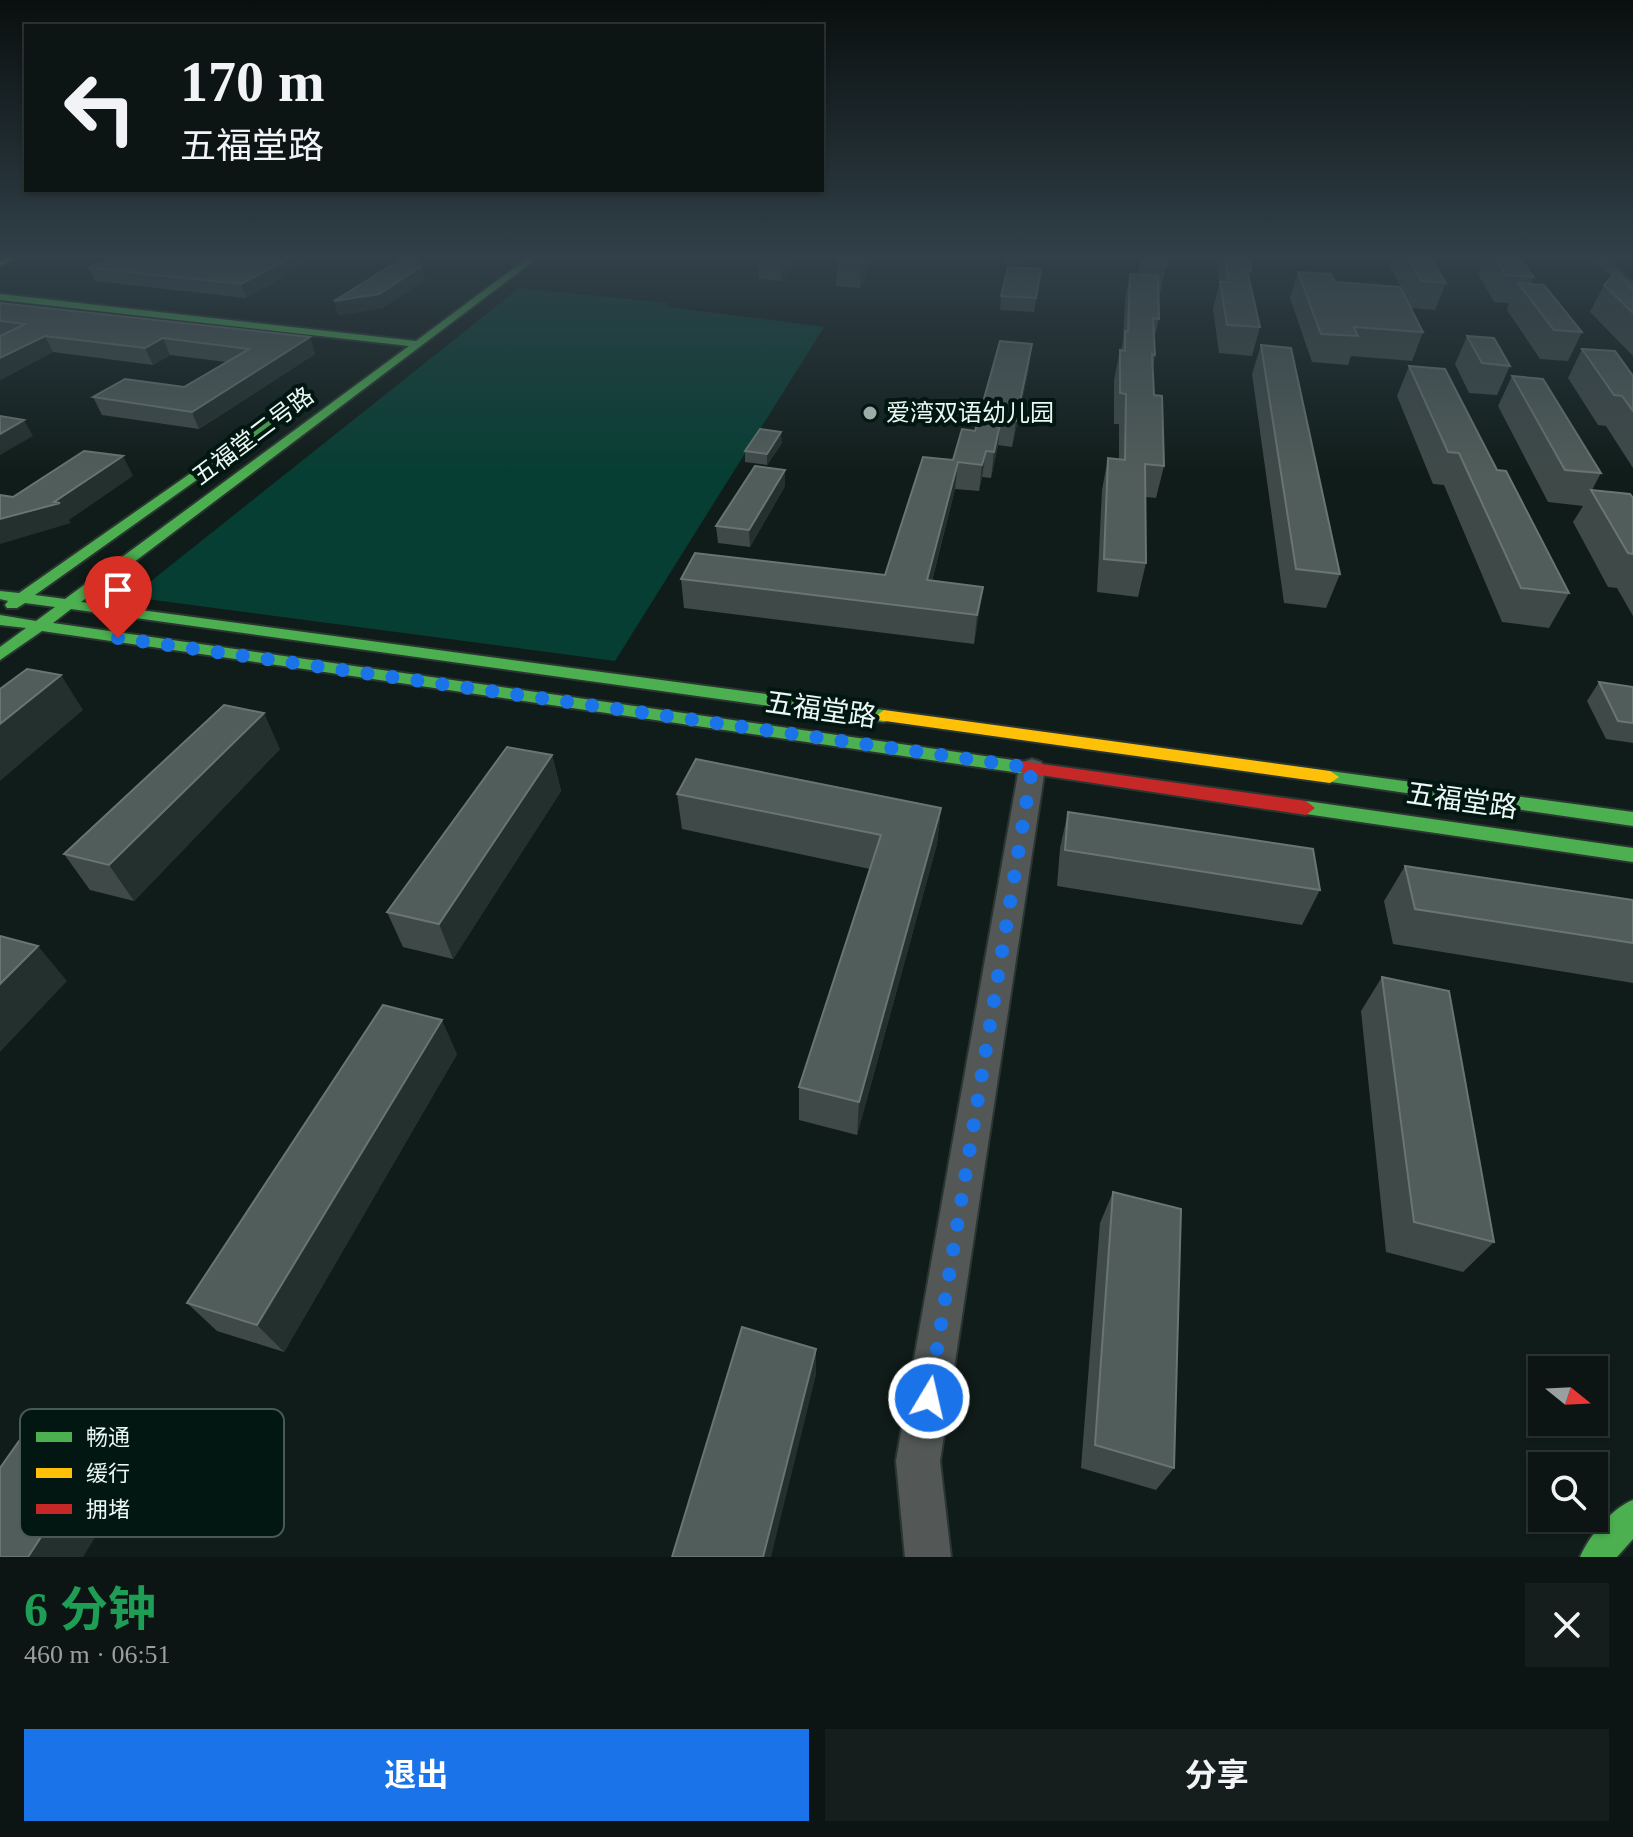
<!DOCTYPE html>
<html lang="zh">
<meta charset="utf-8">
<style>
:root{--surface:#0c1513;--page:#151e1c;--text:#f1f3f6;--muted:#9a9fa0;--line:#2c3433;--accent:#1a73e8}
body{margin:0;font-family:"Times New Roman","Noto Sans SC",serif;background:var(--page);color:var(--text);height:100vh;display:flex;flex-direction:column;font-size:30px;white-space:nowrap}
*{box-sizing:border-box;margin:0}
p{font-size:26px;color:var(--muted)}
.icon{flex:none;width:44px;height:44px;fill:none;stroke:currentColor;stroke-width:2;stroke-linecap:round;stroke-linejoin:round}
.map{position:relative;height:1557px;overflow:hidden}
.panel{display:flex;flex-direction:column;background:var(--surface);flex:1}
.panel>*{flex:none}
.banner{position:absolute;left:24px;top:24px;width:800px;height:168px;border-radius:0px;box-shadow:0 2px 6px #0004,0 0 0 2px var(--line);background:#0c1513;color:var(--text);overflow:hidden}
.needle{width:52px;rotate:108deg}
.tools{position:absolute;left:1528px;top:1356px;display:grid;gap:16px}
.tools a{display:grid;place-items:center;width:80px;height:80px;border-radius:0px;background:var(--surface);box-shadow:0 2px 6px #0004,0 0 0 2px var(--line);font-size:40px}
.pin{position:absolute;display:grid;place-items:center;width:68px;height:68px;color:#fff;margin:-82px -34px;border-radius:50% 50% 50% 0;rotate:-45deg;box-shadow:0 0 8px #0007}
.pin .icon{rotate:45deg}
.me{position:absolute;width:88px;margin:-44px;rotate:9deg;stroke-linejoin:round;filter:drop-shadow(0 0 6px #0008)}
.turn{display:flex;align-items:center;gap:28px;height:168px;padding:0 24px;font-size:36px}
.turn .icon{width:104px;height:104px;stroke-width:2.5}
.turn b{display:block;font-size:56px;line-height:68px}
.round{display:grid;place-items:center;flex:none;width:84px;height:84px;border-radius:0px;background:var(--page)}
.summary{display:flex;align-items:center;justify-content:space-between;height:136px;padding:0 24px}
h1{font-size:48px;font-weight:700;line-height:60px;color:#1e9e55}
.cta{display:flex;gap:16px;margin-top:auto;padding:16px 24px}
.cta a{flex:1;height:92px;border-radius:0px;background:var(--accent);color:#fff;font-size:32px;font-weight:700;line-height:92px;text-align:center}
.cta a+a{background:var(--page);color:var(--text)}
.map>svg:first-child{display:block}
.green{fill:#063e33}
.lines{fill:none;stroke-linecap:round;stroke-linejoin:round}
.street-casing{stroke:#2b3632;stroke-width:4}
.fast-casing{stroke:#2b3632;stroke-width:4}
.slow-casing{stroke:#2b3632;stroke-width:4}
.jam-casing{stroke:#2b3632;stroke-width:4}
.street{fill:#535857;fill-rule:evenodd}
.fast{fill:#4caf50;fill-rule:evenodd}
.slow{fill:#ffc107;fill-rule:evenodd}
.jam{fill:#c62828;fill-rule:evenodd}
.wall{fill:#3f4a48}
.shaded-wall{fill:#24302d}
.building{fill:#515d5a;stroke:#6a7572;stroke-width:2}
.route{stroke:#1a73e8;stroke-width:14;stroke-dasharray:0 25.2}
.poi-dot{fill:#9eaba7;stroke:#031712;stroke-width:3}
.labels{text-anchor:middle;stroke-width:8;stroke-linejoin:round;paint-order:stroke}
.far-poi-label{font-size:24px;fill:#ebf8f4;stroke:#031712;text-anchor:start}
.far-street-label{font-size:24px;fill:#ebf8f4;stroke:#031712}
.street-label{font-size:28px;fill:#ebf8f4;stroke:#031712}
.key{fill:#031712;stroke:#495a56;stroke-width:2}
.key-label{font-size:22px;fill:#ebf8f4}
</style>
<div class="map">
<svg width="1633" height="1557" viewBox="0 0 1633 1557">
<rect width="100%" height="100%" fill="#101c19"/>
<path class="green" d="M519,288L669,303L667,307L824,327L615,661L131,597Z"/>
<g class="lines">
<defs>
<path id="street" d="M1591,257H1604L1633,283V294Z
M1032,759L1041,762L1045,768L940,1461L951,1557H905L896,1461L1019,768L1023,762Z"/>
<path id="fast" d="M529,257H539L81,602L884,710L892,716L890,720L884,722L71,609L53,623L1020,761L1029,767L1026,771L1020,773L42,631L0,660V647L26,628L0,625V615L36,621L55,607L25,603L17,608H7L5,605L8,601L0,599V591L19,593L290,404H298V408L35,595L65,599L409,346L0,300V294L416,341Z
M1330,771L1633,812V826L1324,781L1321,777Z
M1306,801L1633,848V862L1299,813L1297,808L1299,803Z
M1633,1500V1539L1617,1557H1580C1589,1536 1612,1508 1633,1500Z"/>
<path id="slow" d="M8,257H20L0,266V260Z
M884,710L1330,771L1339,777L1330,783L878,720L876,716Z"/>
<path id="jam" d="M1020,761L1306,801L1315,808L1306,815L1014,771L1011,767L1014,763Z"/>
</defs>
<use href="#street" class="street-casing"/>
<use href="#fast" class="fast-casing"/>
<use href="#slow" class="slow-casing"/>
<use href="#jam" class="jam-casing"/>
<use href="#street" class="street"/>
<use href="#fast" class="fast"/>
<use href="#slow" class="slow"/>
<use href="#jam" class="jam"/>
</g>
<path class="wall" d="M320,257L246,298L95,281L89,268Z
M758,257H799L781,281L759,279Z
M839,257H881L880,259H874L860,288L836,286L837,260Z
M1004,257H1027L1025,265L1004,264Z
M1139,257H1166V266L1160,293H1158L1159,319L1154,339L1155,355L1153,367L1154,395L1164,466L1156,498L1146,497V563L1138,597L1097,592L1102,490L1108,458L1119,460V424H1114V380L1120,350L1121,351L1123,340L1125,301L1130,274L1139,275Z
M1216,257H1249L1251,270L1249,277L1260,327L1252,356L1219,353L1213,309L1219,284Z
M1392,257H1430L1446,283L1435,310L1411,308L1389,264Z
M1456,257H1484L1482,262L1458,261Z
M1485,257H1519L1534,277L1531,284L1582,332L1568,361L1540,359L1507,310L1509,303L1494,302L1478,274Z
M1298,272L1335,282L1423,332L1412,361L1351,356L1348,365L1312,362L1290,298Z
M1039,283L1034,312L1000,310L1001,296Z
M1604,285L1633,290V356L1590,312Z
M0,303L310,337L315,354L199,429L102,415L93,397L184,387L226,362L170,355L153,365L53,352L0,380Z
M1467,336L1510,366L1497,395L1469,393L1455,364Z
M1261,345L1340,574L1326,608L1284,603L1252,374Z
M1582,349L1633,376V468L1606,426L1598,425L1568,378Z
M1409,366L1497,470L1569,593L1549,628L1502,622L1444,485L1433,484L1397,396Z
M1029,368L1012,447L998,445L991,478L982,477L979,491L955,489L932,581L983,587L974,644L684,608L681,579L885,575L953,460L975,431Z
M1512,376L1601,473L1592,490L1633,498V616L1617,588L1608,587L1573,522L1583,506L1548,502L1498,406Z
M782,443L767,465L745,462V451Z
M785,486L750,547L718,543L716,526Z
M1599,682L1633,687V743L1606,739L1587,701Z
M280,749L134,901L90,890L64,854Z
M552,755L561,791L453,959L403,947L387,912Z
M677,794L941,808L937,844L857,1135L799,1120V1087L870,869L682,829Z
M1068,812L1320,890L1302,925L1057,886L1060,848Z
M1405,866L1633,900V983L1393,944L1384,901Z
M1382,977L1494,1242L1463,1272L1386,1252L1361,1011Z
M457,1054L284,1352L217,1331L187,1303Z
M1113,1192L1174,1468L1156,1490L1081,1468L1100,1223Z"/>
<path class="shaded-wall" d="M292,257H320L246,298L241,284Z
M780,257H799L781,281Z
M863,257H874V259L860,288V262Z
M422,266L425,280L383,308L338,316L334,301Z
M45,336L53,352L0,380V358Z
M310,337L315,354L199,429L192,412Z
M163,338L170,355L153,365L145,348Z
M1032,344L1029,368L1012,447L1016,421Z
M24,420L33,436L0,455V434Z
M1001,420L998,445L991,478L994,452Z
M781,432L782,443L767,465V454Z
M986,451L982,477L979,491L982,465Z
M123,456L133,476L69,520L71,523L0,544V519L54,502Z
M958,462L955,489L925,608L927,580Z
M785,470V486L750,547L749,530Z
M983,587L979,615L974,644L977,615Z
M61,675L83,710L0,781V724Z
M264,713L280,749L134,901L109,865Z
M552,755L561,791L453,959L439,924Z
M941,808L937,844L857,1135L859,1102Z
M38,946L67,981L0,1052V984Z
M442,1020L457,1054L284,1352L257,1325Z
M816,1349V1375L771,1557H763Z
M97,1451L135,1473L83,1557H28Z"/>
<path class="building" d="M113,257H292L241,284L89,268Z
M405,257H416L422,266L379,294L334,301Z
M839,257H863L860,262L837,260Z
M1144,257H1166V266L1144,265Z
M1225,257H1249L1251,270H1247L1260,327L1227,325L1220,282H1229Z
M1408,257H1430L1446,283L1421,281Z
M1494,257H1519L1534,277L1506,275Z
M1008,267L1041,269L1036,298L1001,296Z
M1298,272L1331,274L1335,282L1400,287L1423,332L1354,327L1358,336L1321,334Z
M1616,273L1633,290V313L1604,285Z
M1130,274L1158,276L1159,319L1153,318L1155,355L1152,354L1154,395L1162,396L1164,466L1145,464L1146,563L1104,559L1108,458L1125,460L1126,394L1120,393V350L1125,351V331L1128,332Z
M1518,283L1544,285L1582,332L1554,330Z
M0,303L310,337L192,412L93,397L125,379L184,387L249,349L163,338L145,348L45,336L0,358V336L25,324L0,321Z
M1467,336L1494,338L1510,366L1482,363Z
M1000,341L1032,344L1016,421L1001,420L994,452L986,451L982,465L958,462L927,580L983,587L977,615L681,579L695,553L885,575L923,457L953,460L962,429L975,431Z
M1261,345L1291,348L1340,574L1296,569Z
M1582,349L1615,351L1633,376V411L1622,396L1614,395Z
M1409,366L1445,369L1497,470L1506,471L1569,593L1521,588L1459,453L1448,452Z
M1512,376L1543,379L1601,473L1565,470Z
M0,416L24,420L0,434Z
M760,429L781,432L767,454L745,451Z
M84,451L123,456L54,502L60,503L0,519V495L13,497Z
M755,466L785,470L749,530L716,526Z
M1591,490L1630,494L1633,498V554L1628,553Z
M27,669L61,675L0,724V689Z
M1599,682L1633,687V723L1618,721Z
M224,705L264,713L109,865L64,854Z
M507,747L552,755L439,924L387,912Z
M696,759L941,808L859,1102L799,1087L881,835L677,794Z
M1068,812L1313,849L1320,890L1065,850Z
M1405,866L1633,900V943L1415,909Z
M0,936L38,946L0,984Z
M1382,977L1449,991L1494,1242L1414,1222Z
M383,1005L442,1020L257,1325L187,1303Z
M1113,1192L1181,1209L1174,1468L1095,1445Z
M742,1327L816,1349L763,1557H672Z
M29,1427L97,1451L28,1557H0V1468Z"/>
<linearGradient id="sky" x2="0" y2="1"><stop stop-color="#090f0e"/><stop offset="0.54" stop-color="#314049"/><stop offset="1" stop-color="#314049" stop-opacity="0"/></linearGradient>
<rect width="1633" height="475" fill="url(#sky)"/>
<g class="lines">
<path class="route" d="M118,638L1032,768L929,1398"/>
</g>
<circle class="poi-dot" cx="870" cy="413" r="8"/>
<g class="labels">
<g class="far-poi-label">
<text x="886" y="421">爱湾双语幼儿园</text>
</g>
<g class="far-street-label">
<text transform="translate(253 436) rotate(-37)" y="8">五福堂二号路</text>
</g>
<g class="street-label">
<text transform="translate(821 709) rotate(8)" y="10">五福堂路</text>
<text transform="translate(1462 800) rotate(8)" y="10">五福堂路</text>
</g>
</g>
<rect x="20" y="1409" width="264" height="128" rx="12" class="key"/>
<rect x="36" y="1432" width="36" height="10" fill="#4caf50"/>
<rect x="36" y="1468" width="36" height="10" fill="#ffc107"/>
<rect x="36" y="1504" width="36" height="10" fill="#c62828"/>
<g class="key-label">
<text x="86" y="1445">畅通</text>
<text x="86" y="1481">缓行</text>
<text x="86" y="1517">拥堵</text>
</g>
</svg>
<div class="tools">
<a><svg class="needle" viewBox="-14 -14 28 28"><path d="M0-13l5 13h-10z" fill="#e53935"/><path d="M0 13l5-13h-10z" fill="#9a9fa0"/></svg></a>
<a><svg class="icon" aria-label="search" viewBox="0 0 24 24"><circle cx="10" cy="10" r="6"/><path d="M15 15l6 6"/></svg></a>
</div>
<div class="pin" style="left:118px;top:638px;background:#d93025"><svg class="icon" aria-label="arrive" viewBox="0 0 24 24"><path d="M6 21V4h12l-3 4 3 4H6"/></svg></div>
<svg class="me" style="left:929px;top:1398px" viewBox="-20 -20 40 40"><circle r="17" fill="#1a73e8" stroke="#fff" stroke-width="3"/><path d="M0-11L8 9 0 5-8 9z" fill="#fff"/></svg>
<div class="banner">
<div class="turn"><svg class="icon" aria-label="left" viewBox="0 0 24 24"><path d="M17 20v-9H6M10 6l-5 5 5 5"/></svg><div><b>170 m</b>五福堂路</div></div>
</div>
</div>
<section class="panel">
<div class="summary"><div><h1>6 分钟</h1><p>460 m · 06:51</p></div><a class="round"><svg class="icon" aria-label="close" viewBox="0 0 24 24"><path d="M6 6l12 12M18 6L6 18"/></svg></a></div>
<div class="cta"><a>退出</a><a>分享</a></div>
</section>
